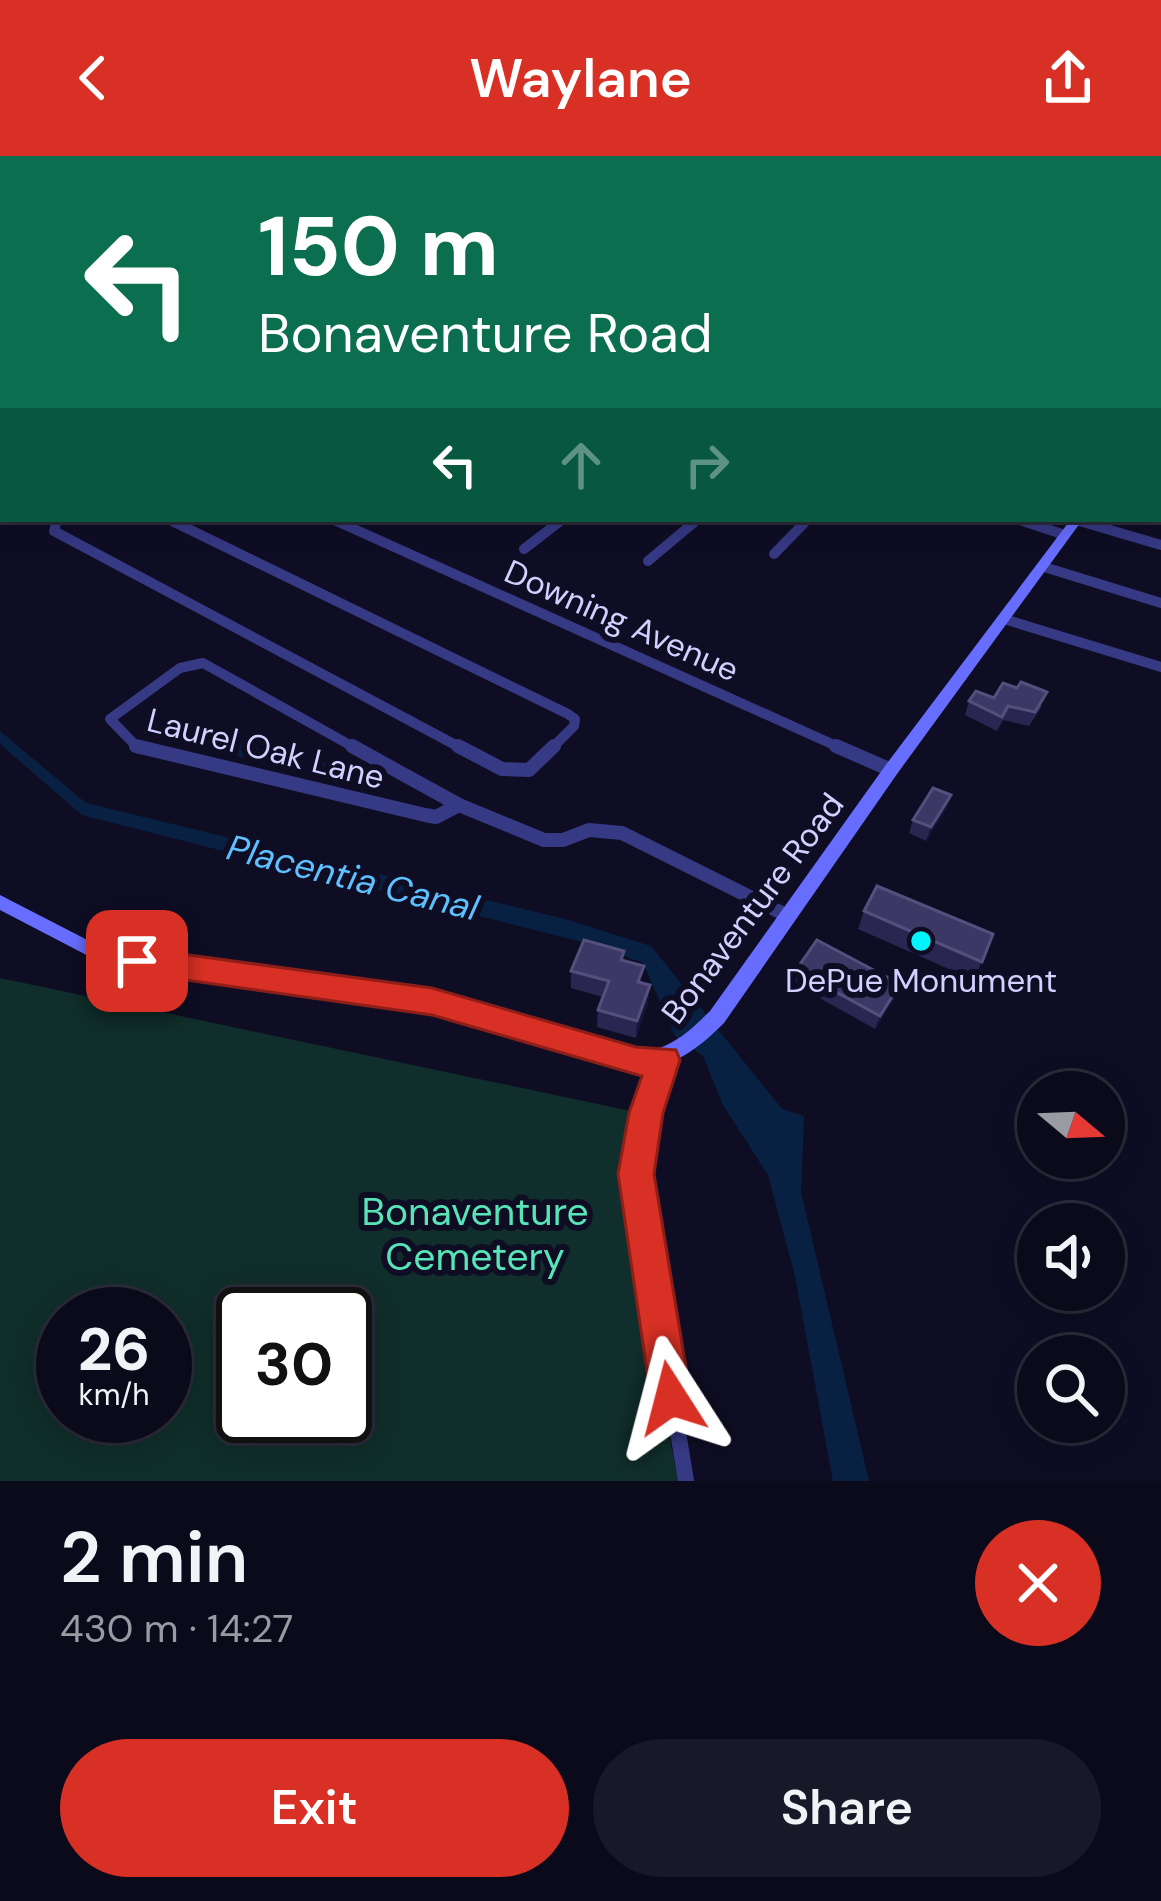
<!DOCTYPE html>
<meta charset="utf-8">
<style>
:root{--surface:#0b0a1b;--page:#191828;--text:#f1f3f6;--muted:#9a9aa3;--line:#2b2b3a;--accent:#d93025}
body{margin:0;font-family:"DM Sans",sans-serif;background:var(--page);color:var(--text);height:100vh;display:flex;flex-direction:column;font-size:45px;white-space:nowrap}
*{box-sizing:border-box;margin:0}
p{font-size:39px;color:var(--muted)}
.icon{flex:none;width:66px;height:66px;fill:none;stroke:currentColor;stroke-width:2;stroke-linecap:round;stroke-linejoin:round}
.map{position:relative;height:1325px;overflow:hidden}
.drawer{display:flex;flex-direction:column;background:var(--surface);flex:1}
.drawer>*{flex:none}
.banner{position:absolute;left:0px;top:0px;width:1161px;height:366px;box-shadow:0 6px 30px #0003,0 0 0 3px var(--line);background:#0b6e4f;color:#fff;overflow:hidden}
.needle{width:78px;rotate:109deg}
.controls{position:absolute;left:1017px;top:915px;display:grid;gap:24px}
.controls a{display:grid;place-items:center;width:108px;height:108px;border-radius:50%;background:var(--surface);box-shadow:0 6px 30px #0003,0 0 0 3px var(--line);font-size:60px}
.speed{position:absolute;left:36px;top:1131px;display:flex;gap:24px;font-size:60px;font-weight:700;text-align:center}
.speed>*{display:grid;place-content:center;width:156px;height:156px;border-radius:50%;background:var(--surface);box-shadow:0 6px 30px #0003,0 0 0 3px var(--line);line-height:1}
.speed small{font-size:30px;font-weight:400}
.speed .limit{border:6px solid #111;border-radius:18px;background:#fff;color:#111}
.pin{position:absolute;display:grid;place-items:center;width:102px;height:102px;color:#fff;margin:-51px;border-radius:24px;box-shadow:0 6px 18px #0006}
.me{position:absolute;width:132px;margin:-66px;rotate:351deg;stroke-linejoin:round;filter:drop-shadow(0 0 9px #0008)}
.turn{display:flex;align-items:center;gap:42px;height:252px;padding:0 60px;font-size:54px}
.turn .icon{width:156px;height:156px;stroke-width:2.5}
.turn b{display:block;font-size:84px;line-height:102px}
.lanes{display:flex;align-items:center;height:114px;padding:0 60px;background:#0003;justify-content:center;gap:60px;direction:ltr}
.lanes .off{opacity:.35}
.round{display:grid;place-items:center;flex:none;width:126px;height:126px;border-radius:63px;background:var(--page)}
.summary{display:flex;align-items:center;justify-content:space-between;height:204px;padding:0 60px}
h1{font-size:72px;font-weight:600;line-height:90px}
.action{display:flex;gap:24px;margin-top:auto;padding:24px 60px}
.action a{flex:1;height:138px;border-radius:72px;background:var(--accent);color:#fff;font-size:48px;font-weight:600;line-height:138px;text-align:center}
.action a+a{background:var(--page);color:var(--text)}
header{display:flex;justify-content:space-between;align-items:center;height:156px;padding:0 60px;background:var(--accent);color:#fff;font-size:54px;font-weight:600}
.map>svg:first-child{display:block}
.green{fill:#102e2b;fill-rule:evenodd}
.water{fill:#082142}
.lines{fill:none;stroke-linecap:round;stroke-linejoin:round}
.street-far3{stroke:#363984;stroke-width:6}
.street-far2{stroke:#363984;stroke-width:10}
.street-far1{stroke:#363984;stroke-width:14}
.street{stroke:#363984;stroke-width:16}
.secondary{fill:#676eff;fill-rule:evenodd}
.primary{fill:#b457ff;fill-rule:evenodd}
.wall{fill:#2b2552}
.shaded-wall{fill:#181438}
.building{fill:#3d3765;stroke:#544f7d;stroke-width:3}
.route{fill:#d93025;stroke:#8d1f18;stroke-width:3}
.poi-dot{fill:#00f4fb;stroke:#0f0d24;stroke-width:4.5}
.labels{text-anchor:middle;stroke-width:12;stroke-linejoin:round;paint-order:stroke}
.street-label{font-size:33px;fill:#d2d0ff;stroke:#0f0d24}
.poi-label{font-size:33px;fill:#d2d0ff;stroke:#0f0d24}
.water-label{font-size:36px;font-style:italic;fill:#5ec0ff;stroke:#0f0d24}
.near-park-label{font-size:39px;fill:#57e4b6;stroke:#0f0d24}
</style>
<header><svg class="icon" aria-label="back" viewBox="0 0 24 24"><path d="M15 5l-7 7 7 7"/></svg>Waylane<svg class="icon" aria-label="share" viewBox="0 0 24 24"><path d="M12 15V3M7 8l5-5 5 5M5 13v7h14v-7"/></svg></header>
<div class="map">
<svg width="1161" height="1325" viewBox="0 0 1161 1325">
<rect width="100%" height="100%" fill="#0f0d24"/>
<path class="green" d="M0,822L631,955L629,1069L678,1325H0ZM63,1158H165V1260H63ZM243,1158H345V1260H243Z"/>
<path class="water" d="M0,575L86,647L565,763L651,790L782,953L804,960L801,1036L869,1325H833L795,1120L768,1019L723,949L703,900L675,880L643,807L590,788L82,659L0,588Z
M236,583L293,609L310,612L340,601L375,625L358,630L221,596Z"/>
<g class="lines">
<path class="street-far3" d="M116,0L122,3
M76,3L89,0
M165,3L177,0
M310,3L321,0
M454,3L467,0
M795,3L801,0
M871,3L877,0
M946,3L951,0"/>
<path class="street-far2" d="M57,363L54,375L463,593
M168,363L568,558L575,563L574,570L551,593
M332,363L843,593
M1017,363L1065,379
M1076,364L1161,389
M524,393L563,363
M774,398L808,363
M648,405L698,363
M1044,411L1161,447
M1004,463L1161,511
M139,593L110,563L180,512L203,507L357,593"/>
<path class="street-far1" d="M136,590L425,659L436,661L459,649
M352,590L459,649
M458,590L502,613L529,614L554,590
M836,590L891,614
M459,649L544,684H563L589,674L622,677L788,760
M661,913L664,905"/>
<path class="street" d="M662,910L646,957L636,1018L686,1325"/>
<path class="secondary" d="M1158,39H1161V44H1158Z
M1158,65H1161V69H1158Z
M1161,118V127L1158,128V119Z
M1158,330H1161V338H1158Z
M1071,363H1083L897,618L724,867C698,893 674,911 636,915L432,854L98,805L0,754V739L101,791L432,838L636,897C669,894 687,878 710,855L885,610Z"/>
<path class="primary" d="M3,148V154L0,155V149Z"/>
</g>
<path class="wall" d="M1020,0H1092L1090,3H1019Z
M994,542L1042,550L1029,570L1003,564L997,575L965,559L969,545Z
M951,639L946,653L926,685L909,677L913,664Z
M864,755L993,778L974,824L858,773Z
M624,805L643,827L648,847L636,882L597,871L598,854L603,841L571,832V815Z
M796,814L895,841L875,873L793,827Z"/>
<path class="shaded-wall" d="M515,0H528V3H502Z
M951,639L946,653L926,685L931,671Z
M900,828L895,841L875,873L880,860Z
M650,829L648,847L636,882L637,865Z"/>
<path class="building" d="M1021,526L1047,536L1035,556L1008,550L1002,561L969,545L976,535L994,542L1003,527L1017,532Z
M933,632L951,639L931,671L913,664Z
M877,730L993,778L982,806L864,755Z
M584,784L624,795L621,804L644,810L638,826L650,829L637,865L598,854L609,825L571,815Z
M817,784L900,828L880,860L796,814Z"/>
<path class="route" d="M137,792L432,832L636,891L676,894L680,904L663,957L654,1018L691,1242L685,1256L671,1262L657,1256L651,1242L618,1018L629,957L642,920L432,859L137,817L126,814L122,805L126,796Z"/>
<circle class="poi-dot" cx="921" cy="785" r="12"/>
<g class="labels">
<g class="street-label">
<text transform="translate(622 464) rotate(24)" y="12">Downing Avenue</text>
<text transform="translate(266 592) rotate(14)" y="12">Laurel Oak Lane</text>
<text transform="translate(752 752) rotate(-53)" y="12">Bonaventure Road</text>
</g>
<g class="poi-label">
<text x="921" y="836">DePue Monument</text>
</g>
<g class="water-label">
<text transform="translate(353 721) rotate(14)" y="13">Placentia Canal</text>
</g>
<g class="near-park-label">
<text x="475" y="1069">Bonaventure<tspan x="475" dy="45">Cemetery</tspan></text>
</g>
</g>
</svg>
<div class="controls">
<a><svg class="needle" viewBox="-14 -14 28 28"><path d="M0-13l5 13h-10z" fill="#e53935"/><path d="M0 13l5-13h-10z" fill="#9a9aa3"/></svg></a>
<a><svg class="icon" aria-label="sound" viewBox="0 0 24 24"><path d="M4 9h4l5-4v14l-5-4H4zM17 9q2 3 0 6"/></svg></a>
<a><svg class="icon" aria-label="search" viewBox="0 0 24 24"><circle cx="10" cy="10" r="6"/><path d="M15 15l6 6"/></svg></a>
</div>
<div class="speed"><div>26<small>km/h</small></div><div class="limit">30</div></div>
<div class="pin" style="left:137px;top:805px;background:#d93025"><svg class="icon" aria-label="arrive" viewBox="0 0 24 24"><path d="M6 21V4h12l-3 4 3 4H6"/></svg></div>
<svg class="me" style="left:671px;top:1242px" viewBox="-20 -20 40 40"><path d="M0-17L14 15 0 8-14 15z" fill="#d93025" stroke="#fff" stroke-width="4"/></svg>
<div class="banner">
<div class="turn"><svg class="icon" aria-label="left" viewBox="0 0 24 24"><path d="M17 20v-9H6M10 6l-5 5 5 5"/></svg><div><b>150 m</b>Bonaventure Road</div></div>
<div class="lanes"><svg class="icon" aria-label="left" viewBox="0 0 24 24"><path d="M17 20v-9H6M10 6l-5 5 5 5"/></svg><svg class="icon off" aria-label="ahead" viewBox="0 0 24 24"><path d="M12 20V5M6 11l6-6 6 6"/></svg><svg class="icon off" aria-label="right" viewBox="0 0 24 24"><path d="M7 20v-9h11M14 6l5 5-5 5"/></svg></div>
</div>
</div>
<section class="drawer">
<div class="summary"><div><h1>2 min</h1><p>430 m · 14:27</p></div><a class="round" style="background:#d93025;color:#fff"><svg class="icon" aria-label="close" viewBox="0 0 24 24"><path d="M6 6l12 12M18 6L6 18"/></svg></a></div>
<div class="action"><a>Exit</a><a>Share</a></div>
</section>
